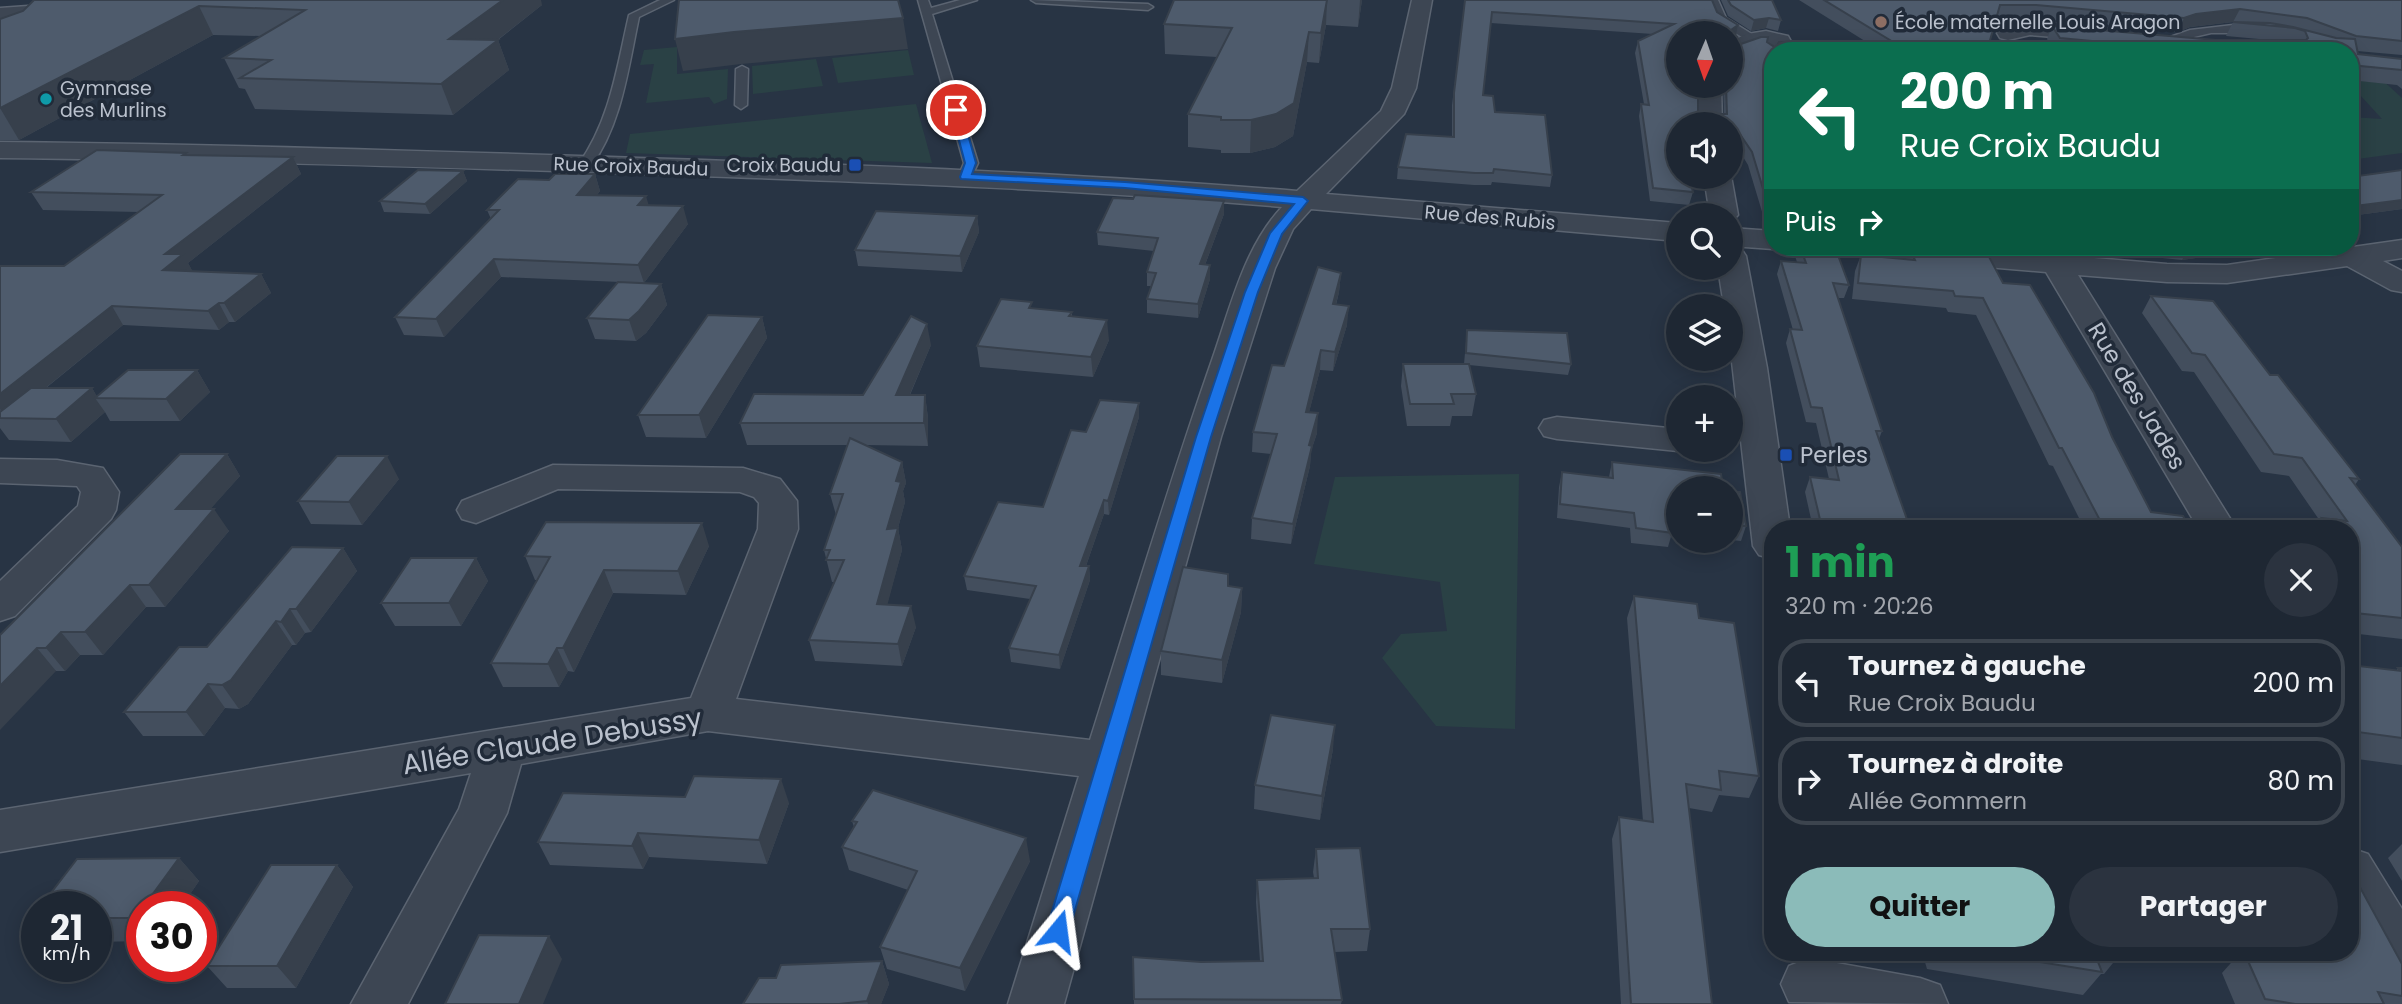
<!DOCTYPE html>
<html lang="fr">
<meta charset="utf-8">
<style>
:root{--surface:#1e2733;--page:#2b333f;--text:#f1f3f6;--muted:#a1a5ac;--line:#3c444e;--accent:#8bbbb9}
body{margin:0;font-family:Poppins,sans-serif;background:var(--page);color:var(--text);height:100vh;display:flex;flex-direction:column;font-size:26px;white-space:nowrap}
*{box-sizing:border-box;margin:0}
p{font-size:23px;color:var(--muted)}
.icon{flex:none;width:38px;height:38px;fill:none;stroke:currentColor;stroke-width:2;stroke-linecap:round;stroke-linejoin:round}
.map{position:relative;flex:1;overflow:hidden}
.panel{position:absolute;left:1764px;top:520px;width:595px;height:441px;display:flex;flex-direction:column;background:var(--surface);border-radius:28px;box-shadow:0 4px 18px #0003,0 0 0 2px var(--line)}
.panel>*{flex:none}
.hud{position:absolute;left:1764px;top:42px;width:595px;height:214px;border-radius:28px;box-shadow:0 4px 18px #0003,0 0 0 2px var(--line);background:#0b6e4f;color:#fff;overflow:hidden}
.needle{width:46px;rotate:182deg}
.fabs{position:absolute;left:1666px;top:21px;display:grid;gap:14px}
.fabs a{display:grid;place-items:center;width:77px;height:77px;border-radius:50%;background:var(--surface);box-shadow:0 4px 18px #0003,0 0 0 2px var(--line);font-size:35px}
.speed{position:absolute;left:21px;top:891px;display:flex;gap:14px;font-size:35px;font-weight:700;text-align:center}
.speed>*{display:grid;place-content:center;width:91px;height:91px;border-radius:50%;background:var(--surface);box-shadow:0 4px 18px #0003,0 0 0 2px var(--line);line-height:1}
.speed small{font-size:18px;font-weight:400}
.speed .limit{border:10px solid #d22;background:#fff;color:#111}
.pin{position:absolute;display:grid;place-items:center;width:60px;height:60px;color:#fff;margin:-30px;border:4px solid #fff;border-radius:50%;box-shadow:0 2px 7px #0007}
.me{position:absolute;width:77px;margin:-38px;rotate:16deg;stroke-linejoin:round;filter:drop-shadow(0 0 5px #0008)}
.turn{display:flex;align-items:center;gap:24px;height:147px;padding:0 21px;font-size:32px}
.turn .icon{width:91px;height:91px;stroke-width:2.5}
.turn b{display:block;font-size:49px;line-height:60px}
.then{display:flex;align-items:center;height:66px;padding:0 21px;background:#0003;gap:14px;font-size:26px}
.round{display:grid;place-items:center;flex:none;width:74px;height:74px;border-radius:37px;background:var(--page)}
.head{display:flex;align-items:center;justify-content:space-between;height:119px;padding:0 21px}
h1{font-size:42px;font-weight:700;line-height:52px;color:#1e9e55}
.action{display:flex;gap:14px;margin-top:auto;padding:14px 21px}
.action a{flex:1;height:80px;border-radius:42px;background:var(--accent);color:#111;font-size:28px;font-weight:700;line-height:80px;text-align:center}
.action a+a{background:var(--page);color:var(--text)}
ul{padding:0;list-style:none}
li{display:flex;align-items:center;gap:21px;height:88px;margin:0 14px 10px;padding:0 7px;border:4px solid var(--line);border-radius:28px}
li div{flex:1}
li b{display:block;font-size:26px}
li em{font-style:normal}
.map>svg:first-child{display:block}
.green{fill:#2a4145}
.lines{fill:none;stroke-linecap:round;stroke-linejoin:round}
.lane-casing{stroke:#5b6471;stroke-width:3}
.street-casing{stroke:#5b6471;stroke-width:3}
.lane{fill:#3d4653;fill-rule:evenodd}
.street{fill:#3d4653;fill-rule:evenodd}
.wall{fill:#434e5d;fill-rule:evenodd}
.shaded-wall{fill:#37404c}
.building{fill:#4e5b6c;stroke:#37404c;stroke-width:2;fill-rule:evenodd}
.route{fill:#1a73e8;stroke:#114b97;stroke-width:2}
.education-dot{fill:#8d6e63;stroke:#212b39;stroke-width:2.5}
.culture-dot{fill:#0f9aa8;stroke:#212b39;stroke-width:2.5}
.transit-dot{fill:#1a4fb4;stroke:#212b39;stroke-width:2.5}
.labels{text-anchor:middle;stroke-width:7;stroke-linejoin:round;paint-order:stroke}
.far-poi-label{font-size:19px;fill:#bac1cd;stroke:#212b39;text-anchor:start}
.far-street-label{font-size:19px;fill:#bac1cd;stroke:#212b39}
.street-label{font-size:23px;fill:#bac1cd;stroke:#212b39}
.poi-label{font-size:23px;fill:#bac1cd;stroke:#212b39;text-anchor:start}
.near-street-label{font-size:28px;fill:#bac1cd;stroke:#212b39}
</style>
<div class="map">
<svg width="2402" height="1004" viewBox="0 0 2402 1004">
<rect width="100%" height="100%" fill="#283444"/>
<path class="green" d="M677,47V74L728,69L727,99L714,104L709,97L646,103L654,64L640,65L644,50Z
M908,50L914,75L838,83L832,58Z
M816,59L823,86L753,94L752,66Z
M2350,74L2379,77L2402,98V153L2350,160V117L2382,119L2350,84Z
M916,104L932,163L626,153L630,134Z
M1519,474L1515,729L1436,726L1382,658L1401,634L1447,631L1440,582L1314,564L1335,477Z"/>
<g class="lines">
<defs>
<path id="lane" d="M660,0H674L639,17C628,69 622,124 590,168H580L578,165C610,121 617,67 629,15Z
M918,0H928L931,8L960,0H977L932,14L978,163L970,180L965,181L958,177L964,163Z
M1031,0L1148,4L1153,7L1148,10L1036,3Z
M1708,0H1718L1726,18L1755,36V40H1747L1717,22Z
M2233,25L2256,27L2261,30L2256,33H2211L2168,43L2162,40L2190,30Z
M742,66L748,69L747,105L741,109L735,105L736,69Z"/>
<path id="street" d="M1412,0H1432L1416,88L1404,114L1326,194L1678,223V241L1311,209L1293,229L1275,268L1221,437L1064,1004H1008L1079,776L708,731L521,764L507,813L408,1004H351L459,809L471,773L0,852V810L691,698L758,529L759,503L754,497L740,492L558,489L476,523L462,519L457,510L462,501L553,465L743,468L780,479L797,501L798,529L736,699L1090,740C1130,613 1168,486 1212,360C1230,309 1244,247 1282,207C1070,188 858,182 645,174C430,167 215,160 0,158V142C213,144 426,151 639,158C859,165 1078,173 1297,191L1381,111L1392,88Z
M28,6L36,7L39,12L36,17L0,20V8Z
M2030,21L2104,27L2112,29L2115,34L2112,39L2104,41L2030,35L2008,40L2000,38L1997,33L2000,28Z
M1766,31L1788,36L1794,47L1792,51H1773V57L1766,51L1770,45H1757L1731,57V41L1747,34Z
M1697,86H1721L1722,124H1697Z
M1731,176L1738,215L1731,222V215H1710L1704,177Z
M1731,228L1773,231V247H1781L1773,249L1731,246Z
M2402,240V258L2383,261L2402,271V292L2391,290L2347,266L2227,283L2167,282L2078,275L2236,528H2198L2046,272L1856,256L1846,253L1841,247H1960L2167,264L2227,265Z
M1731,247L1742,250L1746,256L1767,368L1790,528H1773V559L1759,555L1753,546L1731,353V306H1724L1718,268H1731Z
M1557,417L1678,429V450H1683L1678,451L1557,439L1544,436L1539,428L1544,420Z
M0,459L57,460L103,468L119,492L116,510L111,519L15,616L0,621V581L78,506L81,492L77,486L0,483Z
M2350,848L2368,854L2402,909V982L2383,975L2350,918Z
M1809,958L1920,978L1940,985L1948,1004L1789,1002L1781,984L1789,966Z"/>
</defs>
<use href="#lane" class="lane-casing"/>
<use href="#street" class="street-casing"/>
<use href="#lane" class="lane"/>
<use href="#street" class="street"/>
</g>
<path class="wall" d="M34,0L542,5L498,40L509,70L453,115L255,109L245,89L239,88L224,58L261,36L213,35L19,140H0V19L23,11Z
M1174,0H1362L1358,27L1326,25L1319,63L1307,62L1293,136L1275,147L1250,153H1221V150L1188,147V114L1217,57L1165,54L1164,24Z
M1465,0L1717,12L1738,25L1736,36L1732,39V47L1767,42L1776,48L1791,42L1773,51V215H1763L1748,165L1734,142L1731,141V124H1678L1693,192L1689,205L1650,201L1639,116L1641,104H1644L1635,53L1638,41L1653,34L1491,23L1483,95L1495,112L1552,175L1550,187L1492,182L1491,185H1474L1397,179L1398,167L1452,136V105ZM1678,33H1731V86H1723L1724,114H1698Z
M1721,0H1772L1781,20L1778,31L1766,28L1751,31L1728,16Z
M1799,0H2402V55L2357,51L2358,54L2402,59V89L2397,85L2350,80V51H2054L2047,39L2052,26L2216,40H2270L2226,36L2233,22L2190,27L2178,32L2030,18H1996L1987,51H1881Z
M187,155L293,157L301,174L188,263L192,271L261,274L271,293L235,322H229L219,330L123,325L46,388H92L97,397L197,370L210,392L180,421H110L105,412L71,442L9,440L0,428V266H64L139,212L43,210L31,192Z
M2402,170V209L2350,216V177Z
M463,171L467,181L430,214L384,212L380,201Z
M595,174L600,191L597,195L649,206L688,224L644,283L501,277L444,337L404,335L395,317L491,219L487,210L549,180Z
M1133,199L1224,201V214L1205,265H1210V279L1198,318L1147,313V299L1151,286H1147V272L1154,251L1098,245L1097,232Z
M977,216L979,232L962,272L858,266L855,250Z
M1792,247H1835L1849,285L1844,298H1837L1882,431L1879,439L1910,528H1813L1805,492L1810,477L1829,479L1816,423L1806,422L1786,343L1790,329L1793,330L1777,274L1781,261L1797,262Z
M1909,247L2003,283L2112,437L2151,512L2190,528H2084L2053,466L2049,465L1976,315L1948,312L1946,308L1852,299L1855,271L1861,255L1904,259Z
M2054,247H2246L2244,251L2182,260Z
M1341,273L1339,292L1336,305L1347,325L1333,371L1320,370L1309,412L1317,433L1311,451L1310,466L1291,544L1251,539L1252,518L1271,454L1252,452L1253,432L1284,366Z
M661,284L667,305L646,333L636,341L595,339L587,318Z
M2151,296L2270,375L2359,479L2355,485L2402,547V639L2350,633V528H2315L2320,521L2289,476L2261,472L2194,372L2182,371L2142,313Z
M1033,308L1072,312V317L1109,340L1093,377L980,367L977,346Z
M762,317L767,338L706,438L646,437L638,415Z
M1467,330L1571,364L1568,375L1469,365L1476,394L1472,416H1452L1450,426H1407L1401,386L1403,364H1464Z
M931,345L910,395H925L928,418V446L866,445L902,462L906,483L903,491L905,502L898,528L902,550L887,604L916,627L902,666L815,661L809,640L835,582H832L824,550L836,515L830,494L848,445H747L740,423L863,395Z
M1139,417L1109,515L1104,514L1086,566H1089L1090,580L1060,669L1011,662L1009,648L1030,599L967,590L964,576L1043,507L1086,432Z
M227,454L240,476L210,509L229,531L165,607H146L103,655H80L65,671H56L0,635Z
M1612,462L1678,488V534L1672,533L1668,547L1631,543L1630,528L1557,518L1559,487L1562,472L1609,477Z
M399,479L362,525L311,524L298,501Z
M1731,492L1746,526L1741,541L1731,540Z
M709,546L686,595L613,593L574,672L568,671L559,687H503L491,663L537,580H535L525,556Z
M343,548L357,571L311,632L305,633L296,645H292L248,704L239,709L225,708L204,736H143L124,712L207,647Z
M476,558L488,581L461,626H395L381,603Z
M1228,586L1242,588L1241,612L1222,683L1161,675V651Z
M1634,596L1699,618L1759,776L1749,798L1719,795L1712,812L1689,808L1712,1004H1621L1612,839L1619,817L1643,821L1627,618Z
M2350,665L2396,671L2398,668H2402V765L2350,758Z
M1333,749L1320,820L1254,809L1255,785Z
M789,803L767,864L649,857L643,869L550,865L538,842Z
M852,821L1030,861L965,991L887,969L880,947L908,890L849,870L842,847L854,827Z
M2402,844V881L2388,858Z
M1316,849L1370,929L1367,951L1334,952L1342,1000L1341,1004H1134L1133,957L1201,962L1260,961L1256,902L1257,880L1314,878L1313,872Z
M179,858L199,881L182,906H142V941L96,942V906Z
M337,865L353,887L296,988H227L207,966Z
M1922,952H2122L2104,974H2101L2083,995L1927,969Z
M2237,952H2350L2402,964V1004H2235L2222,973L2238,955Z
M882,961L889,984L881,1004H743Z"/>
<path class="shaded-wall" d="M503,0H541L542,5L460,69L449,39Z
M1327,0L1326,25L1319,63L1321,33Z
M1360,0H1362L1358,27Z
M199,6L213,35L19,140L0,108Z
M2240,9L2233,22L2190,27L2178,32L2184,18L2196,14Z
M903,18L908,49L741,64L683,71L675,39L734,32Z
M1769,18L1766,28L1751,31L1754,20Z
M1738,25L1736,36L1731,39V30Z
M1309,32L1307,62L1293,136L1275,147L1250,153L1251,120Z
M498,40L509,70L453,115L441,84Z
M293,157L301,174L188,263L193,272L163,270L165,254Z
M463,171L467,181L430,214L425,204Z
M595,174L600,191L583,212L577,195Z
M646,196L651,213L638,205Z
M2402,200V209L2350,216V213L2355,206Z
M1224,201V214L1200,278V264Z
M683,206L688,224L644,283L638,265Z
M977,216L979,232L962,272L960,256Z
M2189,247H2246L2244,251L2182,260Z
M494,259L501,277L444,337L436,319Z
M1210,265V279L1198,318V304Z
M1341,273L1339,292L1331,323L1333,304Z
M261,274L271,293L235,322L224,303Z
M661,284L667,305L646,333L636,341L629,320Z
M219,303L229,322L219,330L208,311Z
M112,306L123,325L7,419L0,409V394Z
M1349,306L1347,325L1333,371L1335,352Z
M762,317L767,338L706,438L699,415Z
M1107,320L1109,340L1093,377L1091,357Z
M927,324L931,345L900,417L896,395Z
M1321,350L1320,370L1304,432L1306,412Z
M197,370L210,392L180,421L166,399Z
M92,388L98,398H95L105,412L71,442L56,419Z
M925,395L928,418V446L924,423Z
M1139,403V417L1109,515L1108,501Z
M1318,413L1317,433L1311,451L1310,466L1291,544L1293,524L1309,445Z
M227,454L240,476L191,531L176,509Z
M387,456L399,479L362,525L349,502Z
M902,462L906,483L903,491L905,502L892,550L887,529L896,481Z
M1104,500V514L1081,580L1080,566Z
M214,509L229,531L165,607L149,585Z
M702,523L709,546L686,595L678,571Z
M898,528L902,550L882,625L877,604Z
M343,548L357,571L311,632L296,609Z
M476,558L488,581L461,626L449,603Z
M1089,566L1090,580L1060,669L1059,655Z
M604,570L613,593L574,672L563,648Z
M130,585L146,607L103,655L85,632Z
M1242,588L1241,612L1222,683V660Z
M911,606L916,627L902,666L898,644Z
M290,609L305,633L296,645L281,622Z
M276,621L292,645L248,704L239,709L222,685Z
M61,632L80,655L65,671L46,648Z
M37,648L56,671L0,730V686Z
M557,648L568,671L559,687L548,664Z
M208,684L225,708L204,736L186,712Z
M1335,725L1333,749L1320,820L1322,796Z
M781,779L789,803L767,864L759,840Z
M638,833L649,857L643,869L632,846Z
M1026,838L1030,861L965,991L960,968Z
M179,858L199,881L182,906H144Z
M337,865L353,887L296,988L277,966Z
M142,910V924L136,918Z
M549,936L562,959L543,1004H519Z
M882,961L889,984L881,1004H868L867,1001Z"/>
<path class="building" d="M34,0H503L449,39L498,40L441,84L240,78L271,60L224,58L305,10L199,6L0,108V19L23,11Z
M679,0H898L903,18L734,32L675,39Z
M1174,0H1327L1321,33L1309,32L1294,103L1276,114L1251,120H1221V117L1188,114L1232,28L1164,24Z
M1465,0H1712L1717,12L1738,25L1731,30L1732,47L1761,37H1768L1767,42L1776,48L1779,42H1791L1795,51H1773V202H1767L1752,152L1737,130L1731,129V124H1678V177H1689L1693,192L1653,188L1641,104L1649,105L1638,41L1674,24L1492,12L1483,95L1493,96L1495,112L1545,115L1552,175L1494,169L1493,173H1475L1398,167L1406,134L1454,137V93ZM1678,33H1731V86H1726L1727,114H1698V86H1678Z
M1728,0H1772L1781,20L1769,18L1754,20L1731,5Z
M1824,0H2402V41L2356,36L2307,18L2240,9L2196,14L2184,18L2036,5H2000L1987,51H1908Z
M2233,22L2270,23L2293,27L2336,38L2355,39L2358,54L2402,59V70L2350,65V51H2198L2060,38L2052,26L2216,40H2306L2308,38L2305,31L2295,28Z
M97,150L186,153L183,155L293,157L165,254H183L163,270L261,274L224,303H219L208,311L112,306L0,394V266H64L162,195L31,192Z
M418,170L463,171L425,204L380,201Z
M2402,170V200L2355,206L2350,203V177Z
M555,174H595L577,195L646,196L638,205L683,206L638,265L494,259L436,319L395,317L499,210H487L518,179L549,180Z
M1135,195L1224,201L1200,264L1210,265L1198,304L1147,299L1156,273L1147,272L1158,238L1097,232L1113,198L1133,199Z
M876,211L977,216L960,256L855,250Z
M1800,247H1835L1849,285L1833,283L1882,431H1876L1910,528H1822L1810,477L1839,480L1822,408L1811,407L1790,329L1802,330L1781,261L1806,263Z
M1909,247L1987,253L2003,283L2030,285L2094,393L2112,437L2151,512L2183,516L2190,528H2104L2062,448H2059L1983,298L1955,296L1953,291L1858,283L1861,255L1915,260Z
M1318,267L1341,273L1333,304L1349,306L1335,352L1321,350L1306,412L1318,413L1309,445L1312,446L1293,524L1252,518L1277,434L1253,432L1272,365L1284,366Z
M618,282L661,284L639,311L629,320L587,318Z
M2151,296L2213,301L2270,375H2278L2359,479L2350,478L2402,547V618L2355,613L2350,606V528H2330L2322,518L2347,521L2302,458L2274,454L2205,355L2192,353Z
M1001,299L1032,302L1029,308L1072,312L1069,316L1107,320L1091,357L977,346Z
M708,315L762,317L699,415H638Z
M911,316L927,324L896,395H925L924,423H740L754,394L863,395Z
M1467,330L1567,333L1571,364L1466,353Z
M1403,364H1469L1476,394H1451L1454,404H1410Z
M128,370H197L166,399L95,398Z
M31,388H92L56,419L0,418V412Z
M1100,400L1139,403L1108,501L1104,500L1080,566H1089L1059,655L1009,648L1036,586L964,576L998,502L1043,507L1071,430L1086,432Z
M850,438L902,462L896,481L901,482L887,529L898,528L877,604L911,606L898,644L809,640L844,560H826L830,550H824L843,494H830Z
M180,454H227L176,509H214L149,585H130L85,632H61L46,648H37L0,686V635Z
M337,456H387L349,502L298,501Z
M1612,462L1721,474L1723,488H1678V518L1671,517L1673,533L1636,528L1634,513L1560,504L1562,472L1613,478Z
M1731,492H1740L1746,526L1731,525Z
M546,522L702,523L678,571L604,570L563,648H557L548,664L491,663L550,557L525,556Z
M292,547L343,548L296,609H290L281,622L276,621L231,680L222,685L208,684L186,712H124L179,647H207Z
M411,558H476L449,603H381Z
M1183,567L1228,574V586L1242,588L1222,660L1161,651Z
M1634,596L1697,604L1699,618L1734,623L1759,776L1719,771L1721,790L1686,784L1712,1004H1631L1619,817L1653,822Z
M2350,665L2401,671L2398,668H2402V738L2350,731Z
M1271,715L1335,725L1322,796L1255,785Z
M694,776L781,779L759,840L638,833L632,846L538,842L563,793L685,797Z
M873,790L1026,838L960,968L880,947L917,871L842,847L857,822L852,821Z
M1360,848L1370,929H1331L1342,1000L1134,999L1133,957L1201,962L1263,961L1257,880L1318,878L1316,849Z
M179,858L144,906H142V910L136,918H96V906H41L77,859Z
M271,865H337L277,966H207Z
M2350,869L2402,964V996L2378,992L2384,1004H2295L2265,999L2244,952H2257L2271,954L2270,952H2350Z
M37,912V919H31Z
M479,935L549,936L519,1004H445Z
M1977,952H2094L2102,972Z
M882,961L867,1001L839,1004H743L759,978H776L781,965Z"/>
<path class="route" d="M956,107L961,110L976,163L972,174L1125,182L1303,197L1308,201L1282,234L1258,292L1211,437L1069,931L1065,938L1058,941L1050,938L1046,931L1196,437L1245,292L1270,233L1294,204L1125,188L961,179L960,177L965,163L951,110Z"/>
<circle class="education-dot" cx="1881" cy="22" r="7"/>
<circle class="culture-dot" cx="46" cy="99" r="7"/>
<g class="transit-dot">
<rect x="848" y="158" width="14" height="14" rx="3.5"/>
<rect x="1779" y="448" width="14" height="14" rx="3.5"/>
</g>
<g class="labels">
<g class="far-poi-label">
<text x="1895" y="29">École maternelle Louis Aragon</text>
<text x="60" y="95">Gymnase<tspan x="60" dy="22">des Murlins</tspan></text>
<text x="841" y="172" text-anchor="end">Croix Baudu</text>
</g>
<g class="far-street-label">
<text transform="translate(631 166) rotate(2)" y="7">Rue Croix Baudu</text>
<text transform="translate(1490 217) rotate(5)" y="7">Rue des Rubis</text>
</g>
<g class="street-label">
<text transform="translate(2137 396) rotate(59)" y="8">Rue des Jades</text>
</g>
<g class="poi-label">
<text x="1800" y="463">Perles</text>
</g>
<g class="near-street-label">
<text transform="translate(552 741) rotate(-9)" y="10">Allée Claude Debussy</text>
</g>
</g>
</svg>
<div class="fabs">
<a><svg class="needle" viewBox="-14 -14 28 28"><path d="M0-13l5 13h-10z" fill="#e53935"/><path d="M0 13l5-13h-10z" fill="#a1a5ac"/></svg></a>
<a><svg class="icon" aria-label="sound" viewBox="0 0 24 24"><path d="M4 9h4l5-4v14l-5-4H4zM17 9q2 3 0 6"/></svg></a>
<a><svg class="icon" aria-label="search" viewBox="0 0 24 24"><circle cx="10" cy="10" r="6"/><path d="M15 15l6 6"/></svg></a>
<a><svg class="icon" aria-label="layers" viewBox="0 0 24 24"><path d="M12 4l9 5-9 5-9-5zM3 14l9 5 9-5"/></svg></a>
<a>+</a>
<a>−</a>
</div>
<div class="speed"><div>21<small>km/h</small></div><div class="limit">30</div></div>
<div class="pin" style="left:956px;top:110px;background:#d93025"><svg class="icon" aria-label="arrive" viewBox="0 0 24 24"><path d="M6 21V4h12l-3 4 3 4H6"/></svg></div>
<svg class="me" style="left:1058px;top:931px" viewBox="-20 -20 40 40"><path d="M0-17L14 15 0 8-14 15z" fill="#1a73e8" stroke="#fff" stroke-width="4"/></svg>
<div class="hud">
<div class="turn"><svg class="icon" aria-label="left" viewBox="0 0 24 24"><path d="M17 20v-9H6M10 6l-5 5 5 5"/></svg><div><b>200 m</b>Rue Croix Baudu</div></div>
<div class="then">Puis<svg class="icon" aria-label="right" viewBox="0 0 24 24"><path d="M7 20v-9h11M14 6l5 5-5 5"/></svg></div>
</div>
<section class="panel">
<div class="head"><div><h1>1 min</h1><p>320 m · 20:26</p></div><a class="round"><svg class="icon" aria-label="close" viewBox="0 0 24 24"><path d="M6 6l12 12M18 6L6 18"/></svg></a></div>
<ul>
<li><svg class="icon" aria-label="left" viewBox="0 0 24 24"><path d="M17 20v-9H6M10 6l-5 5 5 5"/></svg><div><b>Tournez à gauche</b><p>Rue Croix Baudu</p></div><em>200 m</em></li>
<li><svg class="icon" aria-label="right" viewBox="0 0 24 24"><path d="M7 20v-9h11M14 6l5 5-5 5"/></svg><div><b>Tournez à droite</b><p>Allée Gommern</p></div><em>80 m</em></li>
</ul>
<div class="action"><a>Quitter</a><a>Partager</a></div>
</section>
</div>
